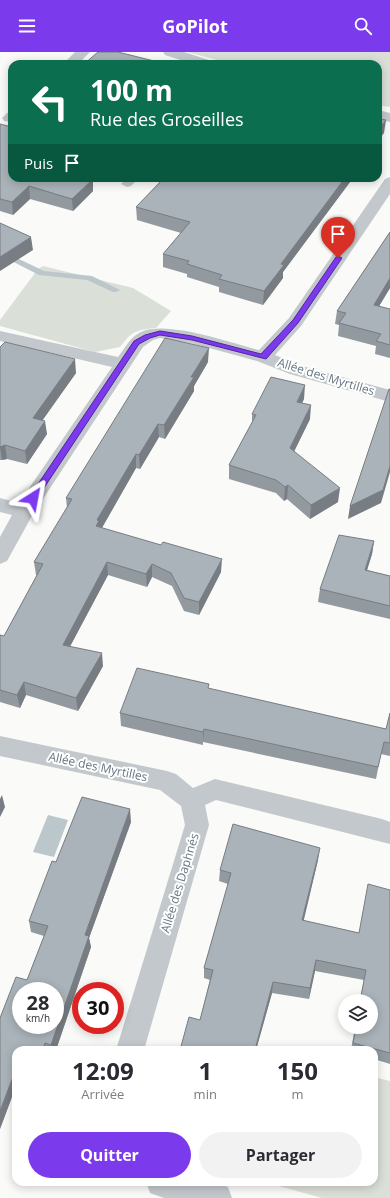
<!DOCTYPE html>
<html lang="fr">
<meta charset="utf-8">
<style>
:root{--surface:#fff;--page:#f2f2f3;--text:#2b2b33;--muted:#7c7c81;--accent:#7c3aed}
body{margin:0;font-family:"Open Sans",sans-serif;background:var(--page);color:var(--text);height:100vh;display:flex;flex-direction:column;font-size:15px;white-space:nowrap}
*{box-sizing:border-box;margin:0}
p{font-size:13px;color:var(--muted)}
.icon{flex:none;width:22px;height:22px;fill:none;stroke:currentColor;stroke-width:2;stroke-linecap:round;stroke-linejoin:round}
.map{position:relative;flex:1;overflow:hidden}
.sheet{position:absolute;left:12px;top:994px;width:366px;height:140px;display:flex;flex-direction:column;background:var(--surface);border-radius:12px;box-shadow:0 2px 10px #0003}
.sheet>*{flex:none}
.banner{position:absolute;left:8px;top:8px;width:374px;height:122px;border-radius:12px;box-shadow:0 2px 10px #0003;background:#0b6e4f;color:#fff;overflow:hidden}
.fabs{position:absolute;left:338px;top:942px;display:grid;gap:8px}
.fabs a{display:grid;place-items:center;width:40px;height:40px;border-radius:50%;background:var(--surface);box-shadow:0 2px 10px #0003;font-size:20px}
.speed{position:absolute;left:12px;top:930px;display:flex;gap:8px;font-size:20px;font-weight:700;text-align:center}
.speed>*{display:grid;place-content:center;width:52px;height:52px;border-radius:50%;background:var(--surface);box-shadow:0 2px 10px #0003;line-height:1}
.speed small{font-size:10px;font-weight:400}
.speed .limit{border:6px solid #d22;background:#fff;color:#111}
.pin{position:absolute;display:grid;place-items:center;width:34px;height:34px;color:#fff;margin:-41px -17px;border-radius:50% 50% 50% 0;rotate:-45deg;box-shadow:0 0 4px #0007}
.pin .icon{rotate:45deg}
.me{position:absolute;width:44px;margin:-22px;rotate:34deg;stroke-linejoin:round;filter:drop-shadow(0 0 3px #0008)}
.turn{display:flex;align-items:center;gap:14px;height:84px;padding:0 16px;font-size:18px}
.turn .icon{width:52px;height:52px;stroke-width:2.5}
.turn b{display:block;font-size:28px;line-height:34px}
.then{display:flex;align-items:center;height:38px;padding:0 16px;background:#0003;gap:8px;font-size:15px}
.eta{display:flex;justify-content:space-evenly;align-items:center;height:68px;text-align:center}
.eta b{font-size:24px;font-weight:700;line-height:28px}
.cta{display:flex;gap:8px;margin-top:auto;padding:8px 16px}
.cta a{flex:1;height:46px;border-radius:24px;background:var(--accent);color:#fff;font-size:16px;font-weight:700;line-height:46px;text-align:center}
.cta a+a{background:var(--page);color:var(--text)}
header{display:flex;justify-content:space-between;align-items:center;height:52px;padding:0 16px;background:var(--accent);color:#fff;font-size:18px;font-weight:700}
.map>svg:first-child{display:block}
.green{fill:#dadfd7}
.water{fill:#bbc7cb}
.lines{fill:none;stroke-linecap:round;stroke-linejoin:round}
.stream{fill:#bbc7cb;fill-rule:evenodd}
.service{fill:#c3c8cc;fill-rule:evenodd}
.minor{fill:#c3c8cc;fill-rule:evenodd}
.wall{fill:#929a9f}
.shaded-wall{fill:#777d82}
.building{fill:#aab3b9;stroke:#777d82;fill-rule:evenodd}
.route{fill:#7c3aed;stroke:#51269a}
.labels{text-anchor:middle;stroke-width:4;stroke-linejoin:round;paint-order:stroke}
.street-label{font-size:12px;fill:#657683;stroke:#fff}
</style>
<header><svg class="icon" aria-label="menu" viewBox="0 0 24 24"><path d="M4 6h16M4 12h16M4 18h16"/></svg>GoPilot<svg class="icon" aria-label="search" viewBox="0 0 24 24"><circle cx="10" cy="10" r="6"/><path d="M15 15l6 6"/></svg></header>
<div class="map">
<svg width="390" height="1146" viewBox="0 0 390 1146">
<rect width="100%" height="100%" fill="#fafaf8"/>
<path class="green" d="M187,0H390V55L378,53V12H232Z
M43,214L133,236L171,259L156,276C136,278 132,279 120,295L95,300L0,274V268L38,217Z
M374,1025L390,1029V1146H322L275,1133V1130H374Z"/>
<path class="water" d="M48,763L68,768L54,805L33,800Z"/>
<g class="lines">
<path class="stream" d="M0,198L44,219L92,224L120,238L116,240H113L87,228L39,223L0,203Z"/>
<path class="service" d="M127,126H139L131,134L127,135L121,132Z"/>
<path class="minor" d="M75,0H90L78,12H63Z
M163,0H184L212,9L214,12H193L165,3Z
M378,58L390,61V70L378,67Z
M12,60V70L4,69L2,66L7,61Z
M390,125V142L301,274L275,303L302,314L390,338V350L290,322L257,309L191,291L160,286L153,288L143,295L33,462L7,509L0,512V485L12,463L0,460V446L19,451L112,315L0,289V279L118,305C125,296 130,285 141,280C168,268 230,291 259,298L289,266L385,127Z
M0,684L167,719L176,722L193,736L215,727L382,767L390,770V792L216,748L205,753L209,773L144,998H116L185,773L181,754L160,738L0,704Z
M146,1130H214L228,1135L232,1146H164L150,1141Z"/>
</g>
<path class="wall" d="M0,72L12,126L93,139L73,159L30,147L13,163L0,159Z
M164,126H353L283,220V226L263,253L219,240V235L187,225V222L163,215V202L181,181L137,168L136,155Z
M390,180V236L379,254L390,257V306L375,302L376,294L338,284L339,273L335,272L337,259Z
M0,295L76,321L42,368L47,382L27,412L7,407L2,408H0Z
M208,310L194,334V339L165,387L159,385L140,417L136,416L102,476L221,520L199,563L184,559L172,534L152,525L147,535L108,523L70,594L103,614L78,659L26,643L20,656L0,650V583L4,584L37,523H36L34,510L67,456L66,446Z
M304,347L302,351L310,367L294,399L338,450L310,467L287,447L284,449L276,441L229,427V413L252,371V362Z
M374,489L372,502L367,518L390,524V567L318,550L320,537Z
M209,637L386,677L390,661V704L381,702L376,727L203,690V693L121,674L120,661Z
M131,770L89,886L91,895L56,998H16V1034L0,1077L27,928L44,884L31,880L29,869L56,810Z
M318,808L303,869L359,881L390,838V1012L374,1007V998H351L355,975H371V949H360L364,928L315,919L309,947L272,941L256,998H180L200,968L210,928L204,926V916L228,832L219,829L220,818Z"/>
<path class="shaded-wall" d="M386,68L384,81L378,89V78Z
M345,126H353L283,220V226L263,253L264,239L281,212Z
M93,127V139L73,159L72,147Z
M29,134L30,147L13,163L12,150Z
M31,185L33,198L0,219V205Z
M390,226V236L372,266L374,253Z
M209,296L208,310L194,334V339L165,387L164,373L191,325Z
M75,307L76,321L35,379L33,366Z
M305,333L304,347L296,363L297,350Z
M311,353L310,367L289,410L290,396Z
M45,369L47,382L27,412L25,399Z
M158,372L159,385L140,417L139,403Z
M5,393L7,407L2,408L0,395Z
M136,402V416L100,479L96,474L97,468Z
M390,414V420L381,451L348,467L350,454Z
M288,433L287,447L284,449L285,435Z
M340,436L338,450L310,467L311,453Z
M374,489L372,502L363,531L365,518Z
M222,507L221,520L199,563V550Z
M107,510L108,523L64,606L63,593Z
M152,512V525L147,535L146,522Z
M102,601L103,614L78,659L76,646Z
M24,630L26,643L20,656L17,643Z
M204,677L203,690V693V680Z
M2,743L5,755L0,765V747Z
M130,757L131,770L89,886L91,895L56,998H52L51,993L85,883Z
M320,796L318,808L301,880L302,868Z
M316,908L315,919L309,947L310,936Z
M273,930L272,941L256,998H255Z
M45,991L46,998H43Z
M16,1017V1034L0,1077V1059Z"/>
<path class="building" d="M98,0H118L166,12H84Z
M378,67L386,68L378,78Z
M0,72L12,75V126H90L93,127L72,147L29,134L12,150L0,147Z
M164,126H345L281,212L284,213L264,239L219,227L222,223L187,212L189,209L163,202L190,170L136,155Z
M0,171L31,185L0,205Z
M390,180V226L374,253L390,257V293L376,289L381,282L339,271L346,261L337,259Z
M165,286L209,296L191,325H194L164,373L158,372L139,403L136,402L97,468L99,469L96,474L161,493L163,490L222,507L199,550L184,546L171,521L152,512L146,522L107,510L63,593L102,601L76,646L24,630L17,643L0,638V583L4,584L43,512L34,510L72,447L66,446Z
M5,290L75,307L33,366L45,369L25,399L5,393L0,395V295Z
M271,325L305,333L297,350L311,353L290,396L340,436L311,453L288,433L285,435L276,428L229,413L256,363L252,362Z
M389,337H390V414L383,438L350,454Z
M339,483L374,489L365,518L390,524V554L320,537Z
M137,616L209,632L208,636L386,677L390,661V691L384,690L378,715L204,677L203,680L120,661Z
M82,745L130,757L85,883L89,884L51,993L45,991L43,998H16V1017L0,1059V966L16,925L27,928L48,874L29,869L52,809L56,810ZM21,939H55V973H21Z
M233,772L320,796L302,868L359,881L368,832L390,838V1001L353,991L356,975H371V949H360L366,918L316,908L310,936L273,930L255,998H180L189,965L200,968L213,918L204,916L231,821L220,818Z"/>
<path class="route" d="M338,204L342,206L298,271L266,307L192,288L160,283L150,286L139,292L36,448H30V444L134,289L145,283L160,279L192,284L261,302L293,268L336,205Z"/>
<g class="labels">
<g class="street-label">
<text transform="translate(326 325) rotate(17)" y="4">Allée des Myrtilles</text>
<text transform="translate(98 715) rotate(12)" y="4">Allée des Myrtilles</text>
<text transform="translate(180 831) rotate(-73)" y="4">Allée des Daphnés</text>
</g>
</g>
</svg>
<div class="fabs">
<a><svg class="icon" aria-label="layers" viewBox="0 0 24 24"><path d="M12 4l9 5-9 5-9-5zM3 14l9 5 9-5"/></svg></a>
</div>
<div class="speed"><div>28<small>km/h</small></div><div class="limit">30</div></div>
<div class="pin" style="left:338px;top:206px;background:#d93025"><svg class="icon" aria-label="arrive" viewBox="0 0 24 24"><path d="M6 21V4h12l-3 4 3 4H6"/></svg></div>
<svg class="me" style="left:33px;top:446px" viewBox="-20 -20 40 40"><path d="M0-17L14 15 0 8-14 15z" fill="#7c3aed" stroke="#fff" stroke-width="4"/></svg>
<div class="banner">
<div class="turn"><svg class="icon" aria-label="left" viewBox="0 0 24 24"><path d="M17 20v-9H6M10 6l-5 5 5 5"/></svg><div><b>100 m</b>Rue des Groseilles</div></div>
<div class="then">Puis<svg class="icon" aria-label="arrive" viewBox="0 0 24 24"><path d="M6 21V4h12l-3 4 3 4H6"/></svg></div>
</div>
<section class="sheet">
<div class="eta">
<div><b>12:09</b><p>Arrivée</p></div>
<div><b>1</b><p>min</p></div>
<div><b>150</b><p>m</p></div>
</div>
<div class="cta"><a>Quitter</a><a>Partager</a></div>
</section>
</div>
